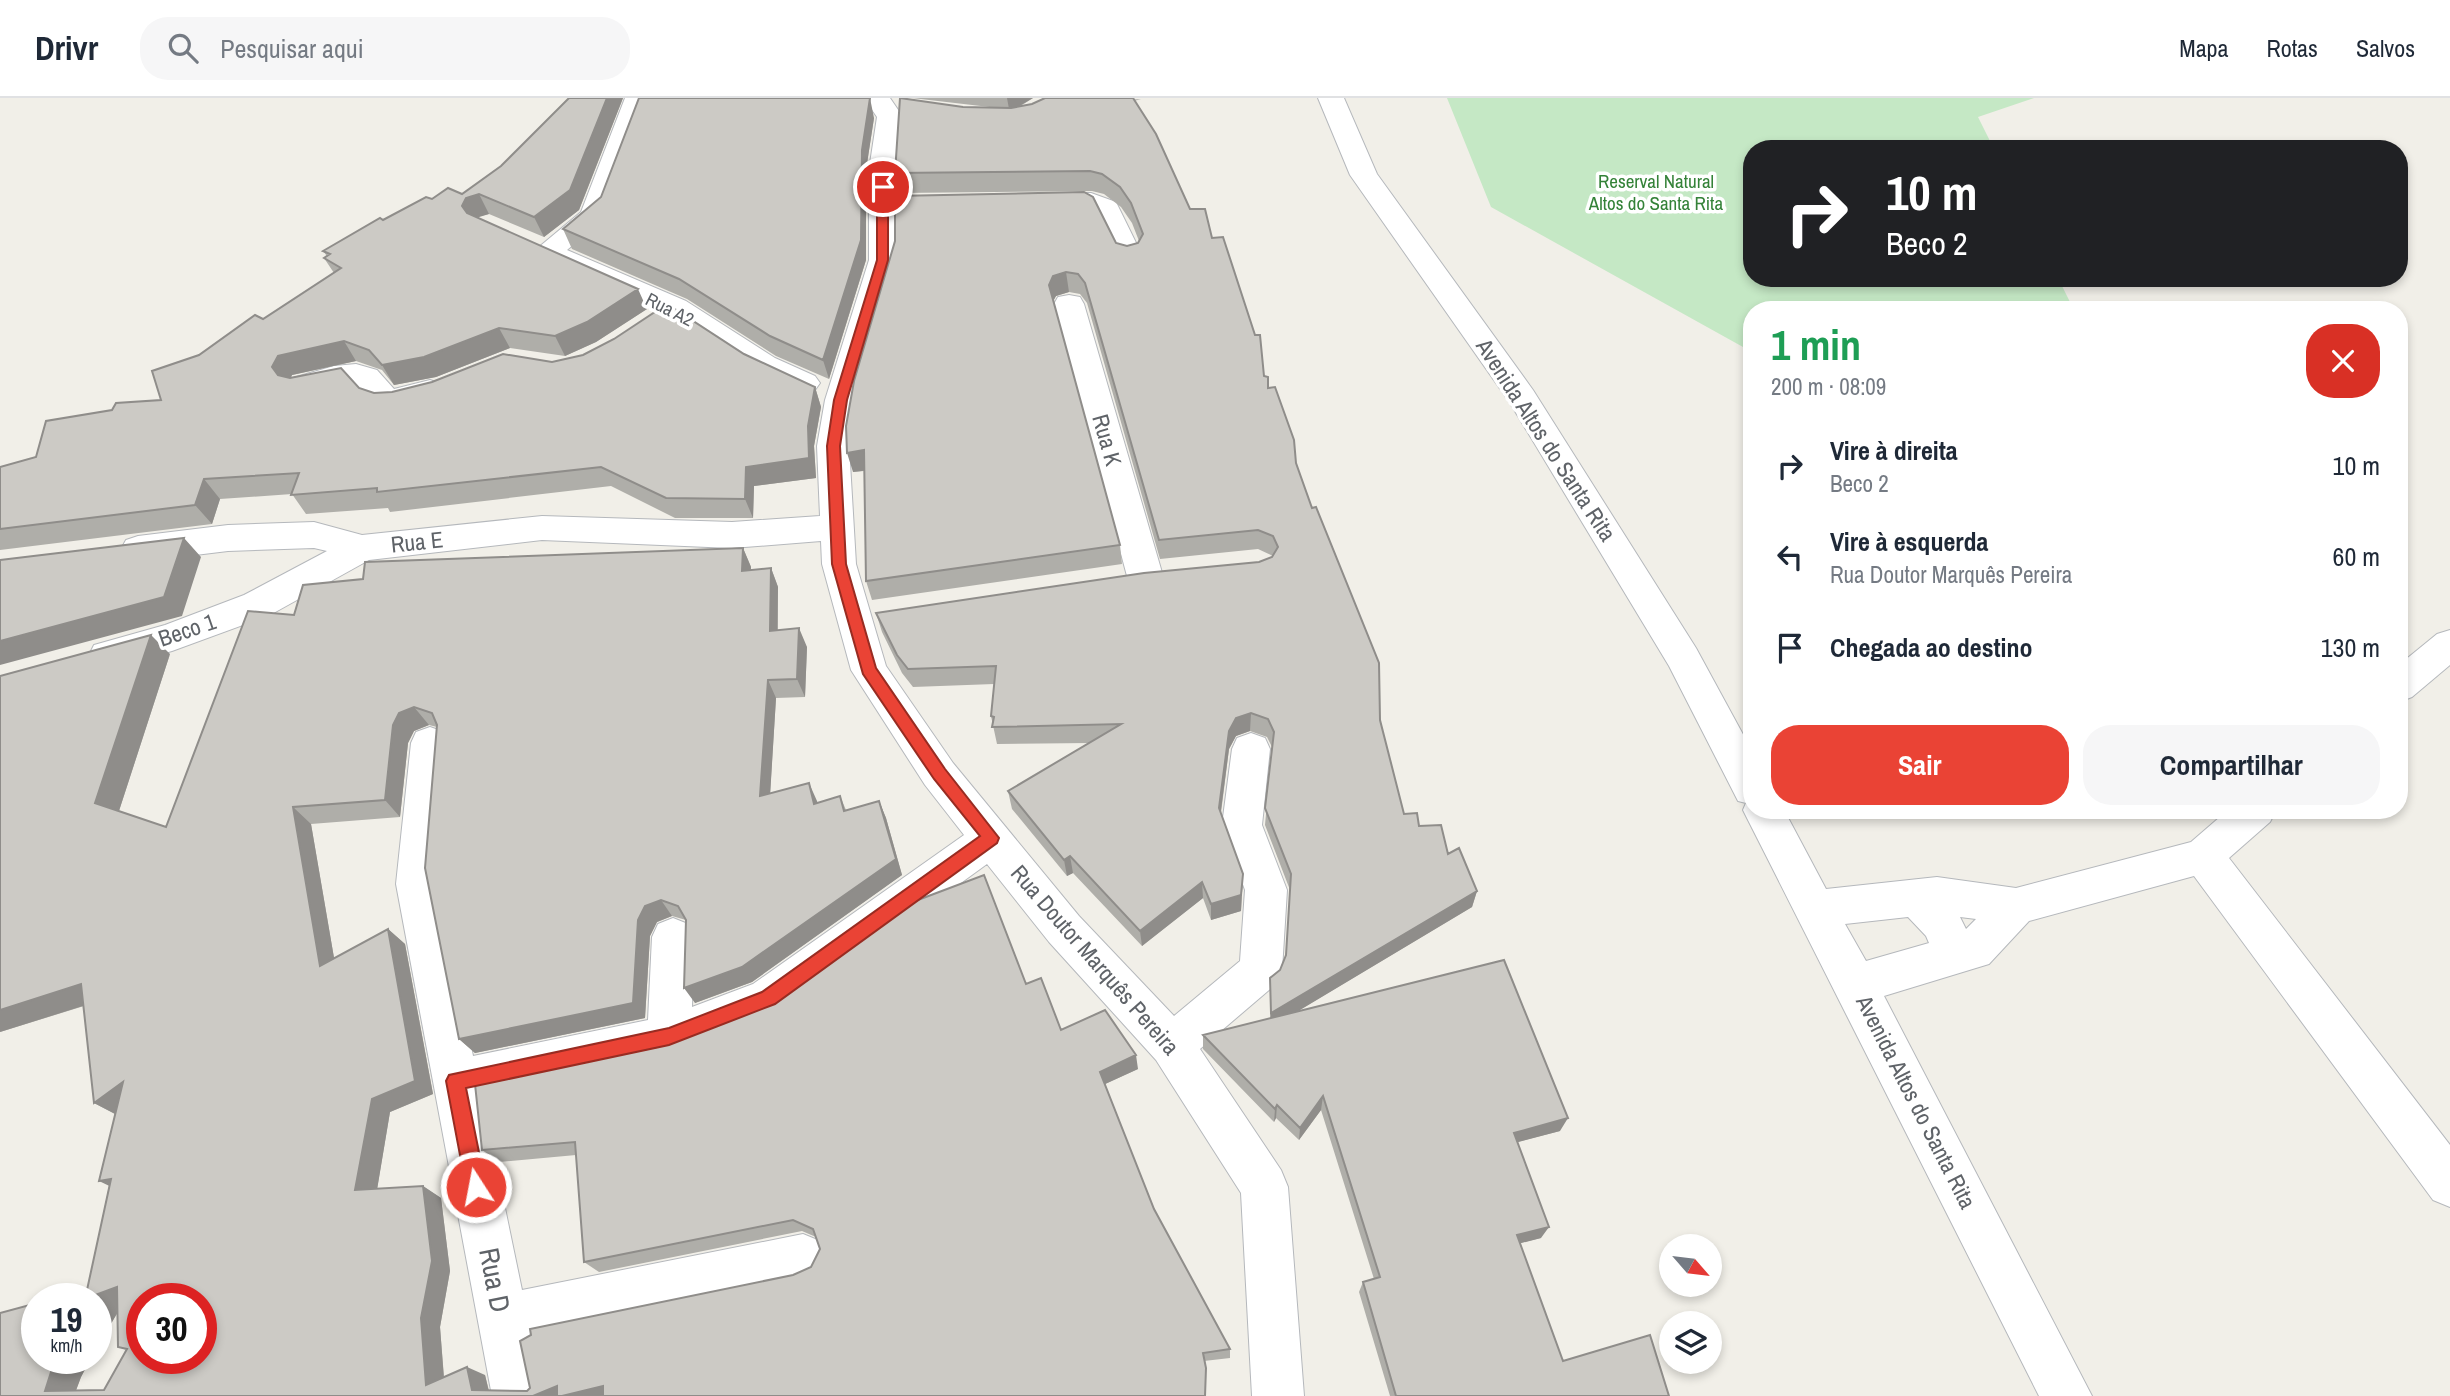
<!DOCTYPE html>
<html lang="pt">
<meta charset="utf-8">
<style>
:root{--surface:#fff;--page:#f6f6f7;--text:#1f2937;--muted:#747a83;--line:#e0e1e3;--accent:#ea4335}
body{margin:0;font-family:"Archivo Narrow",sans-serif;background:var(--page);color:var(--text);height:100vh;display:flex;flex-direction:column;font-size:26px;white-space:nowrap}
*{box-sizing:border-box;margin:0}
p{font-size:23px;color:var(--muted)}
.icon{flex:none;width:38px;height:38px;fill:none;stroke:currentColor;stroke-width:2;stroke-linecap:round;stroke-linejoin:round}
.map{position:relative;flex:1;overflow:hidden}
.side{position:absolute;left:1743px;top:203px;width:665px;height:518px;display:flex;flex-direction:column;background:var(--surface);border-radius:28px;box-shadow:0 4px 10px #0003}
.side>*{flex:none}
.hud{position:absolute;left:1743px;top:42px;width:665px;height:147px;border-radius:28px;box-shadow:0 4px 10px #0003;background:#202124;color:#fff;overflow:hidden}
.needle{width:46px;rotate:118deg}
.tools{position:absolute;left:1659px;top:1136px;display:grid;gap:14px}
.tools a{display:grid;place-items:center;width:63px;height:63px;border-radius:50%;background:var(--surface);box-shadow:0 4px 10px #0003;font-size:35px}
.speed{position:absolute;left:21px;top:1185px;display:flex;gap:14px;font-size:35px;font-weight:700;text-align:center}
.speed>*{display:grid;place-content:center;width:91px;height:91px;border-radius:50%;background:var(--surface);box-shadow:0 4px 10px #0003;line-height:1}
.speed small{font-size:18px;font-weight:400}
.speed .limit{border:10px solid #d22;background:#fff;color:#111}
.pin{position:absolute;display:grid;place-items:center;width:60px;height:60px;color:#fff;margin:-30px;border:4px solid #fff;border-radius:50%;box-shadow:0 2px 7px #0007}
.me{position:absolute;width:77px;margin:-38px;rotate:349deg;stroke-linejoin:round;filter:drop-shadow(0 0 5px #0008)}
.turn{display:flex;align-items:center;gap:24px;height:147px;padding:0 28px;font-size:32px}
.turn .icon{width:91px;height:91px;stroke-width:2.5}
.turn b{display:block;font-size:49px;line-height:60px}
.round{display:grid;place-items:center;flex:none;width:74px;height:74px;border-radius:28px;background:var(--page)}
.headline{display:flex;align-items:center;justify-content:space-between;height:119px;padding:0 28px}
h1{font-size:42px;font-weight:800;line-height:52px;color:#1e9e55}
.button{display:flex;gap:14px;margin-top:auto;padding:14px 28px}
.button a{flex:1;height:80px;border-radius:28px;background:var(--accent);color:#fff;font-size:28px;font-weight:800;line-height:80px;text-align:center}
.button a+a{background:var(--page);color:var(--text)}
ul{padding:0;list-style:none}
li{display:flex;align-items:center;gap:21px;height:91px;padding:0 28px}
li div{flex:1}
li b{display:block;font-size:26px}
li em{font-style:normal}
header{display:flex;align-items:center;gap:42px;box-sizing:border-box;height:98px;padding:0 35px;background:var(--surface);border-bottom:2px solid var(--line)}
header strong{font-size:33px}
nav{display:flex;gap:38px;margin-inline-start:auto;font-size:24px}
.search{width:490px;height:63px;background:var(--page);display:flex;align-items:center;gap:18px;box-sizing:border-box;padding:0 24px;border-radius:28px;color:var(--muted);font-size:26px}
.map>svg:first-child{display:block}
.green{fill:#c5e8c5}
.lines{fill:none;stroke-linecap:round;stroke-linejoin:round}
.minor-casing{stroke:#b5b8bc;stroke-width:2}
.minor{fill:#fff;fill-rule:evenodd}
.wall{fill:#afaea9}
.shaded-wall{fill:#8f8d8a}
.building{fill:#cccac5;stroke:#8f8d8a;stroke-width:2;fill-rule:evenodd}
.route{fill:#ea4335;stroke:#982c22;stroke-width:2}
.labels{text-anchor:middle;stroke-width:7;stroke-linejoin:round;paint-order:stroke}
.far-park-label{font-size:19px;fill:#348238;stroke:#fff}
.far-street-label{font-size:19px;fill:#5f6368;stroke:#fff}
.street-label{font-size:23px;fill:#5f6368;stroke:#fff}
.near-street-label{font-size:28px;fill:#5f6368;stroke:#fff}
</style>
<header>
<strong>Drivr</strong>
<div class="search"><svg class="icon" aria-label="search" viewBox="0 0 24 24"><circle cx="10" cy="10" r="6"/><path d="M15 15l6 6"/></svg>Pesquisar aqui</div>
<nav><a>Mapa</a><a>Rotas</a><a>Salvos</a></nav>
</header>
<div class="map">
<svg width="2450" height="1298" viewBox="0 0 2450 1298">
<rect width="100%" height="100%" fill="#f1efe8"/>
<path class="green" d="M1447,0H2034L1978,19L1994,51H1752V180H2058L2074,212H1752V254L1491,109Z"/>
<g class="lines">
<defs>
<path id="minor" d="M625,0H651L607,118L567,152L686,203L775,260L815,278L820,285L815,292C777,303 699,236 665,217C624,195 579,179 537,160L533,154L581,114Z
M864,0H890L903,19L897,72V162L857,302L849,348L856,466L886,568L953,665L1079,818L1174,918L1240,863L1245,792L1222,727L1232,651L1237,640L1251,635L1265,640L1270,651L1262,727L1287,792L1282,872L1276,886L1200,951L1281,1072L1288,1089L1304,1298H1252L1241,1095L1156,962L1049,844L987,766L783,914L669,960L482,999L522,1192L803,1136L820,1143L827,1160L820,1177L803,1184L532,1240L544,1298H492L396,786L411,645L416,634L430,629L444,634L449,645L438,786L473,958L648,922L652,839L658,826L673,820L688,826L694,839L692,909L753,886L964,737L925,687L851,572L822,466L821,443L732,450L542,442L369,462L270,517L172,553L107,571L94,567L89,557L94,547L165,527L244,497L327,453L314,450L228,453L138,464L126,460L121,451L126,442L138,438L228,427L314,424L362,437L542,418L732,424L820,418L817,348L825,302L869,162V72L877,19Z
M1318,0H1344L1377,76L1533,292L1696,550L1752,653V712H1784L1826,791L1937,779L2016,790L2191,744L2228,712H2276L2270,724L2229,760L2450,1047V1109L2433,1102L2194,778L2029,823L1989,866L1884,898L2092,1298H2039L1749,724L1743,712L1746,705L1738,703L1669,568L1510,305L1350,77ZM1908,819L1926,838L1929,845L1866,863L1845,826ZM1960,819L1976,821L1966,831Z
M1043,95H1091L1116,104L1142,157L1138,163L1128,166L1118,163L1094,115L1086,111L1033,109L1029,103L1033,97Z
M1069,197L1080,199L1084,206L1163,478L1157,487L1145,491L1133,487L1127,478L1054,206L1058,199Z
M356,266L377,272L394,291L430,282L441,286L446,293C434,312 393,317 374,307C366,303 362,293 355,287C333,286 314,300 293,294L288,287L293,280L334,268Z
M2450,532V567L2412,599L2399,604V567L2437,536Z"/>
</defs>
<use href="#minor" class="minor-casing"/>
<use href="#minor" class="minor"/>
</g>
<path class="wall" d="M569,0H623L579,112L544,139L489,116L476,119L647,211L596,244L565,258L510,250L436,279L394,287L382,272L356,263L292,277L291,280L359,290L374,295L392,294L552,264L744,256L815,289L821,309L814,348L816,380L754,388L753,420H675L611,388L390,414L388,410L306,416L292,396L220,401L212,426L0,452V369L36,359L112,312L161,302L199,257L263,221L334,175L324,160L327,158L323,153L383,122L432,101L462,96L501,68Z
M912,0H1033L1019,9L1141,1L1134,3L1190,111L1212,140L1296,365L1380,622L1404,716L1448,756L1477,793L1472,809L1296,914L1560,1033L1517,1044L1541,1140L1520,1145L1563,1263L1669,1298H1390L1359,1194L1363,1184L1374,1181L1321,1012L1299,1042L1276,1020L1274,1024L1203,951V937L1270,921V880L1280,872L1286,858L1290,792L1265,727L1272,649L1267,639L1250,633L1236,638L1229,651L1221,715L1243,776L1241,813L1211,822L1203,800L1142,848L1073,775L1067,778L1012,711L1008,693L1090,645L997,646L991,618L994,586L913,589L902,575L882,534L876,515L1259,464L1272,459L1273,458L1258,451L1160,461L1087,205L1080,196L1069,194L1056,198L1053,203L1120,447L1122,466L872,502L866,483L864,373L853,374L854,283L1116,145L1127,148L1138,145L1139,143L1132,125L1121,109L1104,96L1092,93L900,95L895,75L963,9L998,10Z
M874,20L866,72V162L829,281L776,258L687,201L572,151L563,131L601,99Z
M743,450L751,469V472L771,470L778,489V532L807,549L805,599L776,600L770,696L817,703V705L840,698L846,712L879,703L886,720L902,777L752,884L695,905L686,822L672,818L657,824L650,838L645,920L475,955L459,941L437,629L429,627L414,633L408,645L400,719L311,726L334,860L388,831L405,846L433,996L390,1014L377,1091L423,1088L441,1100L450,1173L440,1229L444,1279L485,1277L489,1293H527L811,1169L820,1151L816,1139L802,1133L599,1174L584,1164L576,1057L499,1064L482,1052L1026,886L1061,932L1138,971L1105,986L1154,1111L1230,1251V1260L1204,1263L1206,1279V1298H0L37,1260H91L81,1279L76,1292H104L127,1252L118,1249V1214L96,1251V1200L87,1192L109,1088L115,1016L94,1005L84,908L0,934L170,556L119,713L166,729L294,517Z"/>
<path class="shaded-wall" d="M607,0H623L579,112L544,139L534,119Z
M870,0L874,20L866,72V162L829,281L823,262L862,52Z
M1007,0H1033L1016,10L1009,11Z
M479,96L489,116L476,120L472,128L462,108L466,100Z
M1066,174L1069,194L1056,198L1051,207L1049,187L1053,178Z
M638,191L647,211L596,244L565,258L555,238Z
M499,230L510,250L436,279L394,287L382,267Z
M344,243L356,263L292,277L286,289L272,269L278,258Z
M815,289L821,309L814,348L816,380L754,388L753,420L745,401L746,369L808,328Z
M864,352L870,372L853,374L847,355Z
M204,381L220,401L212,426L195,407Z
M184,440L201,459L182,518L0,567V543Z
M743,450L751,469L750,492L742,473Z
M771,470L778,489L777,552L770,533Z
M799,530L807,549L805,599L797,581Z
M151,537L170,556L116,722L95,705Z
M768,582L776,600L769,715L760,698Z
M414,609L429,627L414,633L408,645L400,719L385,702L393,627L399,615Z
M1251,615L1250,633L1236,638L1229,651L1219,727V710L1229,633L1236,620Z
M809,685L817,703L822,723L814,706Z
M879,703L886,720L902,777L752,884L695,905L684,890Z
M293,709L311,726L338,883L320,868Z
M1070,758L1073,775L1067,778L1064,762Z
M1243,776L1241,813L1211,822V806Z
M1202,784L1203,800L1142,848L1140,833Z
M1477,793L1472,809L1270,930L1271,915Z
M661,802L672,818L657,824L650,838L645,920L475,955L459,941L638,822L645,808Z
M388,831L405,846L433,996L390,1014L375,1104L355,1092Z
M81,886L105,901L0,934V912Z
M1136,957L1138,971L1103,987L1100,974Z
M123,984L119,1018L94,1005Z
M1323,998L1321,1012L1299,1042L1300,1030Z
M1277,1007L1276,1020L1274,1024L1275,1011Z
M1568,1020L1560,1033L1507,1047L1514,1035Z
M111,1081L124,1095L99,1083Z
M423,1088L441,1100L450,1173L440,1229L445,1295L426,1287L421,1220Z
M1549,1129L1541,1140L1510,1148L1517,1137Z
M117,1189L122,1207L96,1251V1200H93L95,1197Z
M59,1260H91L81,1279L74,1298L45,1293L52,1271Z
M467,1269L485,1277L490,1298L472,1292Z
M557,1288H603L607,1298H533Z"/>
<path class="building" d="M569,0H607L570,92L534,119L479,96L466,100L462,108L467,115L638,191L587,224L555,238L499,230L424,259L382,267L369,252L344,243L278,258L272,269L278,277L290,280L341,270L359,290L374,295L392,294L432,284L503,256L552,264L583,257L614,241L667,206L744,256L815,289L808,328L809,360L746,369L745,401L666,400L601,369L377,394V390L291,397L299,375L204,381L195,407L0,431V369L36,359L46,323L112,312L116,305L161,302L152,273L199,257L255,217L263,221L341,170L324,160L330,156L323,153L380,120L383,122L426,99L432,101L448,90L462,96L501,68Z
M639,0H870L862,52L861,142L823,262L770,238L679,181L563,131L601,99Z
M900,0L963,9L1011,10L1032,6L1045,0H1133L1156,36L1190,111H1205L1212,140L1223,139L1255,237H1260L1264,278L1268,279V290L1275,289L1294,342L1296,365L1312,410L1316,409L1379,565L1380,622L1404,716L1417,715L1419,728L1441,727L1448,756L1459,750L1477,793L1271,915L1270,880L1280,872L1286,857L1291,776L1265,710L1274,634L1268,621L1251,615L1236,620L1229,633L1219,710L1243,776L1241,797L1211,806L1202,784L1140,833L1070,758L1064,762L1008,693L1121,626L992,629L994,619L991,618L996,568L908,571L897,557L876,515L1144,475L1259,464L1272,459L1278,449L1273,438L1258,432L1159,442L1085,185L1078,176L1066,174L1053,178L1049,187L1120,447L866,483L864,352L847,355L846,328L854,283L895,143V98L1084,94L1093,99L1116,145L1127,148L1138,145L1143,136L1131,105L1120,89L1102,76L1090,73L895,75Z
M184,440L164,499L0,543V462Z
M743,450L742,473L771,470L770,533L799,530L797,581L768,582L760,698L809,685L814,706L840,698L844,713L879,703L896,761L742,869L684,890L686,822L678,808L661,802L645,808L638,822L633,905L459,941L425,770L437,627L432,615L414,609L399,615L393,627L385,702L293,709L320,868L388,831L415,983L372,1001L355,1092L423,1088L432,1163L421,1220L426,1287L467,1269L472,1292L527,1293L530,1290L520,1243L531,1237L530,1231L793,1177L811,1169L820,1151L813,1131L793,1122L584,1164L575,1044L482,1052L475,986L657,949L775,902L910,805L984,777L1026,886L1041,880L1061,932L1105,912L1136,957L1100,974L1154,1111L1230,1251L1203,1255L1206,1270L1205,1298H603V1288L562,1298H557V1288L533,1298H0V1215L37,1205V1260H59L52,1271L45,1293L104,1292L127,1251L118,1249L117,1189L95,1197L93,1200H56L87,1192L111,1081L99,1083L123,984L94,1005L81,886L0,912V578L151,537L95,705L166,729L248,513L294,517L303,487L363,481L365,464ZM142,1200H201V1260H142Z
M1504,862L1568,1020L1514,1035L1549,1129L1517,1137L1563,1263L1650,1237L1669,1298H1396L1363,1184L1380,1179L1323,998L1300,1030L1277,1007L1275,1011L1203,937Z"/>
<path class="route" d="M883,86L888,89V162L847,302L840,348L846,466L876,570L945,671L999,740L997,745L775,906L669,947L466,990L486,1089L483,1096L476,1098L469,1096L466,1089L446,983L449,977L669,930L762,894L980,738L934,681L863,576L832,466L827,348L834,302L877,162V89Z"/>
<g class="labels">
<g class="far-park-label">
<text x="1656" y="90">Reserval Natural<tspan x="1656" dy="22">Altos do Santa Rita</tspan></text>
</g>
<g class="far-street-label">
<text transform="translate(670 211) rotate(27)" y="7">Rua A2</text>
</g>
<g class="street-label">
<text transform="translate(1107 342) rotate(74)" y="8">Rua K</text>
<text transform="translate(1546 342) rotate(57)" y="8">Avenida Altos do Santa Rita</text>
<text transform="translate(417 444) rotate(-6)" y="8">Rua E</text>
<text transform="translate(187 532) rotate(-19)" y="8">Beco 1</text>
<text transform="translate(1095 862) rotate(49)" y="8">Rua Doutor Marquês Pereira</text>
<text transform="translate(1916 1004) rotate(63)" y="8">Avenida Altos do Santa Rita</text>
</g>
<g class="near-street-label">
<text transform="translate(495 1182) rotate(79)" y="10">Rua D</text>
</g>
</g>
</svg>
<div class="tools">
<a><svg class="needle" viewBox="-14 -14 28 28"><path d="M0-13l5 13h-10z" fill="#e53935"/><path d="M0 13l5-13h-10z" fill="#747a83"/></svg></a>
<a><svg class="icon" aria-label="layers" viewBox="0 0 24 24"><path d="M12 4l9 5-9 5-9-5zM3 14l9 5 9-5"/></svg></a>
</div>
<div class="speed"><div>19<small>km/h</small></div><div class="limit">30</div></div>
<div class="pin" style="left:883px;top:89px;background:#d93025"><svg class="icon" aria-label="arrive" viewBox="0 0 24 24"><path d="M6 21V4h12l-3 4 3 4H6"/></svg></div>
<svg class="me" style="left:476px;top:1089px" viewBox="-20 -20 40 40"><circle r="17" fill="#ea4335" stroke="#fff" stroke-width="3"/><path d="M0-11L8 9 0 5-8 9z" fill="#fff"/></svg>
<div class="hud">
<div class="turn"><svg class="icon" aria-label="right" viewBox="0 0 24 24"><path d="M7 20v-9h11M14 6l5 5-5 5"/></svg><div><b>10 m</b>Beco 2</div></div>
</div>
<section class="side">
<div class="headline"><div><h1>1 min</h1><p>200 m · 08:09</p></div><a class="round" style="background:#d93025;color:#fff"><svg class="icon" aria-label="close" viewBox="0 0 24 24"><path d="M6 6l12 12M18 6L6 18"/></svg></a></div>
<ul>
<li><svg class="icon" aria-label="right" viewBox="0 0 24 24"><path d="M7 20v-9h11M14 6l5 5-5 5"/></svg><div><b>Vire à direita</b><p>Beco 2</p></div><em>10 m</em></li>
<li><svg class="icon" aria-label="left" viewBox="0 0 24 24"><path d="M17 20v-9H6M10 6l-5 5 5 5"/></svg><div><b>Vire à esquerda</b><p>Rua Doutor Marquês Pereira</p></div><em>60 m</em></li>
<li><svg class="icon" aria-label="arrive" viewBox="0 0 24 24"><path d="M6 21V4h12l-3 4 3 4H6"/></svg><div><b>Chegada ao destino</b></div><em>130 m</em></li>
</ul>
<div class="button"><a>Sair</a><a>Compartilhar</a></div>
</section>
</div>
